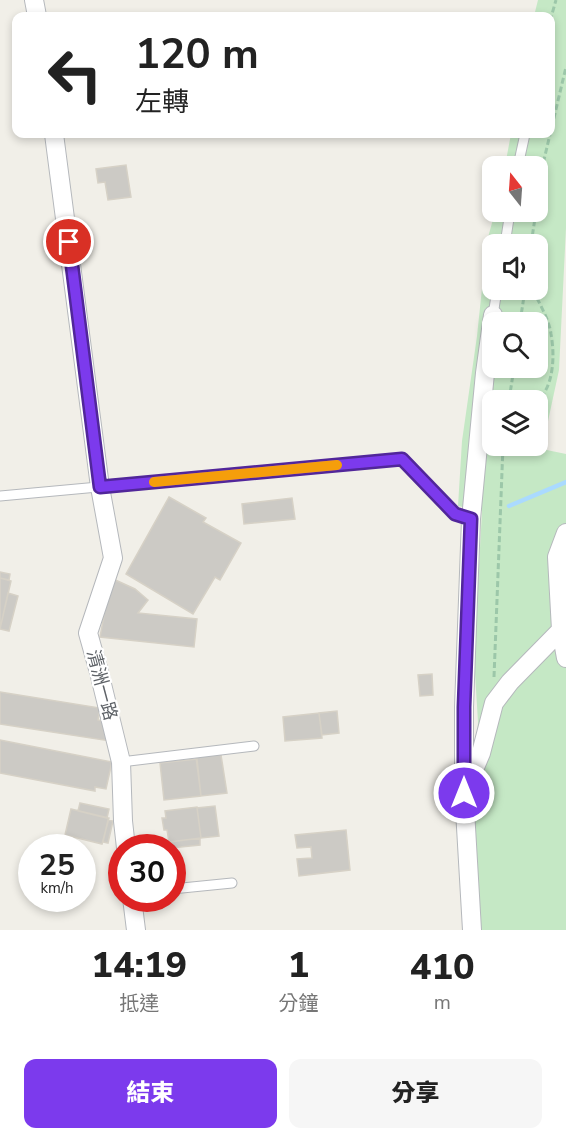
<!DOCTYPE html>
<html lang="zh-TW">
<meta charset="utf-8">
<style>
:root{--surface:#fff;--page:#f6f6f6;--text:#222;--muted:#767676;--accent:#7c3aed}
body{margin:0;font-family:"Nunito Sans","Noto Sans TC",sans-serif;background:var(--page);color:var(--text);height:100vh;display:flex;flex-direction:column;font-size:22px;white-space:nowrap}
*{box-sizing:border-box;margin:0}
p{font-size:20px;color:var(--muted)}
.icon{flex:none;width:33px;height:33px;fill:none;stroke:currentColor;stroke-width:2;stroke-linecap:round;stroke-linejoin:round}
.map{position:relative;height:930px;overflow:hidden}
.sheet{display:flex;flex-direction:column;background:var(--surface);flex:1}
.sheet>*{flex:none}
.hud{position:absolute;left:12px;top:12px;width:543px;height:126px;border-radius:12px;box-shadow:0 3px 9px #0003;background:#fff;color:var(--text);overflow:hidden}
.needle{width:39px;rotate:343deg}
.fabs{position:absolute;left:482px;top:156px;display:grid;gap:12px}
.fabs a{display:grid;place-items:center;width:66px;height:66px;border-radius:12px;background:var(--surface);box-shadow:0 3px 9px #0003;font-size:30px}
.speed{position:absolute;left:18px;top:834px;display:flex;gap:12px;font-size:30px;font-weight:700;text-align:center}
.speed>*{display:grid;place-content:center;width:78px;height:78px;border-radius:50%;background:var(--surface);box-shadow:0 3px 9px #0003;line-height:1}
.speed small{font-size:15px;font-weight:400}
.speed .limit{border:9px solid #d22;background:#fff;color:#111}
.pin{position:absolute;display:grid;place-items:center;width:51px;height:51px;color:#fff;margin:-26px;border:3px solid #fff;border-radius:50%;box-shadow:0 2px 6px #0007}
.me{position:absolute;width:66px;margin:-33px;rotate:0deg;stroke-linejoin:round;filter:drop-shadow(0 0 4px #0008)}
.turn{display:flex;align-items:center;gap:21px;height:126px;padding:0 24px;font-size:27px}
.turn .icon{width:78px;height:78px;stroke-width:2.5}
.turn b{display:block;font-size:42px;line-height:51px}
.eta{display:flex;justify-content:space-evenly;align-items:center;height:102px;text-align:center}
.eta b{font-size:36px;font-weight:800;line-height:42px}
.action{display:flex;gap:12px;margin-top:auto;padding:12px 24px}
.action a{flex:1;height:69px;border-radius:12px;background:var(--accent);color:#fff;font-size:24px;font-weight:800;line-height:69px;text-align:center}
.action a+a{background:var(--page);color:var(--text)}
.map>svg:first-child{display:block}
.green{fill:#c5e8c5;fill-rule:evenodd}
.lines{fill:none;stroke-linecap:round;stroke-linejoin:round}
.stream{stroke:#aadaff;stroke-width:4.5}
.building{fill:#cccac5;stroke:#d6d1c6;stroke-width:1.5}
.service-casing{stroke:#b5b8bc;stroke-width:11}
.minor-casing{stroke:#b5b8bc;stroke-width:20}
.path{stroke:#9cc7a9;stroke-width:3;stroke-dasharray:6 3;stroke-linecap:butt}
.service{stroke:#fff;stroke-width:9}
.minor{stroke:#fff;stroke-width:18}
.route-casing{stroke:#51269a;stroke-width:15}
.route{stroke:#7c3aed;stroke-width:10}
.slow{stroke:#f59e0b;stroke-width:10}
.labels{text-anchor:middle;stroke-width:4.5;stroke-linejoin:round;paint-order:stroke}
.street-label{font-size:18px;fill:#5f6368;stroke:#fff}
</style>
<div class="map">
<svg width="566" height="930" viewBox="0 0 566 930">
<rect width="100%" height="100%" fill="#f1efe8"/>
<path class="green" d="M538,0H566V228L559,370L542,449L566,454V930H481L473,794L478,722L474,657L482,511L458,506L462,441L477,336L487,241L495,212H537V166H505L511,134H550V16H534ZM492,244H537V290H492ZM492,322H537V368H492ZM492,400H537V446H492Z"/>
<g class="lines">
<path class="stream" d="M509,506L566,482"/>
</g>
<path class="building" d="M126,165L131,197L108,200L105,182L98,183L96,169Z
M169,497L206,518L203,522L241,543L220,580L215,577L193,614L126,574Z
M292,498L295,519L244,524L242,504Z
M0,572L10,574L9,580L0,578Z
M0,578L11,581L0,629Z
M111,578L135,589L148,600L138,613L197,619L194,647L100,637Z
M8,593L18,596L9,631L0,629Z
M432,674L433,695L420,696L418,675Z
M0,692L100,708L98,720L110,722V741L0,724Z
M337,711L339,733L322,735L319,713Z
M319,713L322,738L285,741L283,717Z
M0,740L112,762L106,789L95,787V791L0,773Z
M221,755L227,793L201,796L196,757Z
M197,759L201,796L164,800L160,763Z
M80,803L109,809L107,818L78,811Z
M215,806L219,836L201,838L197,808Z
M197,807L201,838L169,842L167,830H164L162,818H166L165,811Z
M71,809L109,818L102,844L65,835Z
M108,820L113,821L108,843L103,842Z
M346,830L350,870L299,876L297,859L312,858L311,847L297,848L295,835Z
M200,838V845L171,848L170,842Z"/>
<g class="lines">
<defs>
<path id="service" d="M518,166L525,134
M505,244L510,212
M493,315L497,290
M0,496L402,459L455,514L471,519
M121,762L254,746
M172,889L232,883"/>
<path id="minor" d="M34,0L37,16
M54,134L100,487L113,558L88,633L99,672L121,762L123,821L126,848
M561,630L566,658
M467,786L481,753L494,703L510,682L561,630L557,557L566,533
M132,898L136,930
M472,930L464,793V707L471,519L485,373L493,315"/>
</defs>
<use href="#service" class="service-casing"/>
<use href="#minor" class="minor-casing"/>
<path class="path" d="M550,21L556,0
M537,207L543,164L566,67
M531,244L536,212
M533,290C539,303 549,319 551,334C555,356 554,386 537,402
M520,322L525,290
M509,400L514,368
M494,677L503,446"/>
<use href="#service" class="service"/>
<use href="#minor" class="minor"/>
</g>
<g class="lines">
<defs>
<path id="route" d="M69,242L100,487L402,459L455,514L471,519L464,707V793"/>
</defs>
<use href="#route" class="route-casing"/>
<use href="#route" class="route"/>
<path class="slow" d="M154,482L337,465"/>
</g>
<g class="labels">
<g class="street-label">
<text transform="translate(102 685) rotate(75)" y="6">清洲一路</text>
</g>
</g>
</svg>
<div class="fabs">
<a><svg class="needle" viewBox="-14 -14 28 28"><path d="M0-13l5 13h-10z" fill="#e53935"/><path d="M0 13l5-13h-10z" fill="#767676"/></svg></a>
<a><svg class="icon" aria-label="sound" viewBox="0 0 24 24"><path d="M4 9h4l5-4v14l-5-4H4zM17 9q2 3 0 6"/></svg></a>
<a><svg class="icon" aria-label="search" viewBox="0 0 24 24"><circle cx="10" cy="10" r="6"/><path d="M15 15l6 6"/></svg></a>
<a><svg class="icon" aria-label="layers" viewBox="0 0 24 24"><path d="M12 4l9 5-9 5-9-5zM3 14l9 5 9-5"/></svg></a>
</div>
<div class="speed"><div>25<small>km/h</small></div><div class="limit">30</div></div>
<div class="pin" style="left:69px;top:242px;background:#d93025"><svg class="icon" aria-label="arrive" viewBox="0 0 24 24"><path d="M6 21V4h12l-3 4 3 4H6"/></svg></div>
<svg class="me" style="left:464px;top:793px" viewBox="-20 -20 40 40"><circle r="17" fill="#7c3aed" stroke="#fff" stroke-width="3"/><path d="M0-11L8 9 0 5-8 9z" fill="#fff"/></svg>
<div class="hud">
<div class="turn"><svg class="icon" aria-label="left" viewBox="0 0 24 24"><path d="M17 20v-9H6M10 6l-5 5 5 5"/></svg><div><b>120 m</b>左轉</div></div>
</div>
</div>
<section class="sheet">
<div class="eta">
<div><b>14:19</b><p>抵達</p></div>
<div><b>1</b><p>分鐘</p></div>
<div><b>410</b><p>m</p></div>
</div>
<div class="action"><a>結束</a><a>分享</a></div>
</section>
